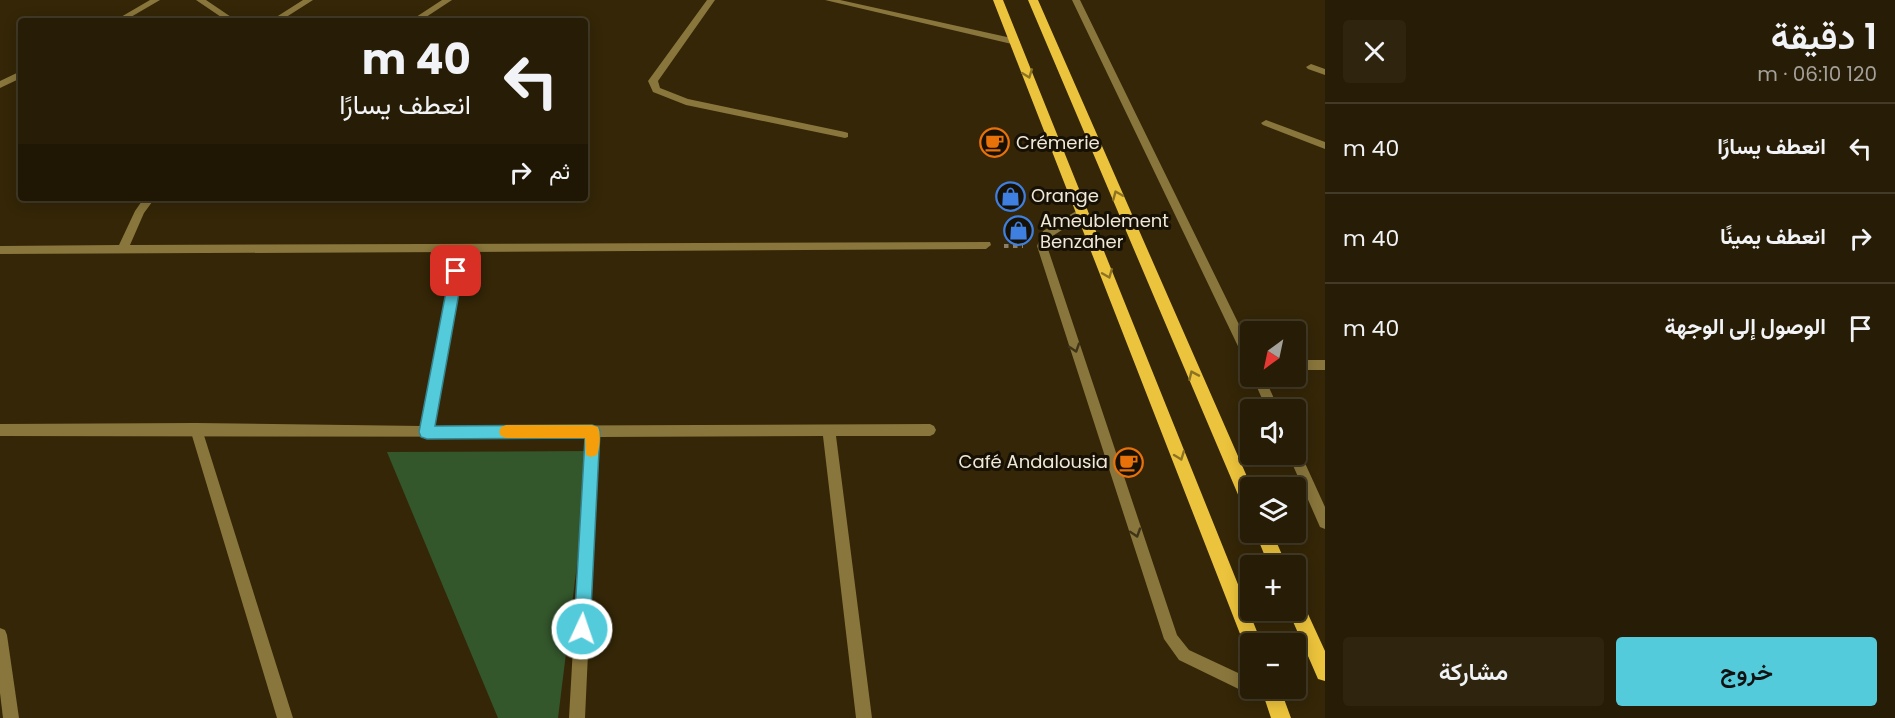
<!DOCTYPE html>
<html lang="ar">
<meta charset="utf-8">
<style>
:root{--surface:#271c05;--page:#2f250f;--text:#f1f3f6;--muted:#a4a19a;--line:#433a27;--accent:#53cbdb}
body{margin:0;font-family:Poppins,Vazirmatn,sans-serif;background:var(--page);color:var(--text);direction:rtl;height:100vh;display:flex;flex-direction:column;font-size:22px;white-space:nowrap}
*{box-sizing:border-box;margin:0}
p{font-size:20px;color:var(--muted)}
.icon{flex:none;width:33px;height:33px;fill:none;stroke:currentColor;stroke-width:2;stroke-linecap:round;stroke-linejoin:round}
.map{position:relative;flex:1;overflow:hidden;direction:ltr}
.sheet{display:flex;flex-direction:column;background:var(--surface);width:570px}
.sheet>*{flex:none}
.top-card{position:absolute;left:18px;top:18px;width:570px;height:183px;border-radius:6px;box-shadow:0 3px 15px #0003,0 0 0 2px var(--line);direction:rtl;background:#271c05;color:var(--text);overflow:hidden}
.needle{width:39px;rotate:213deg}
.controls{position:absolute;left:1240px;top:321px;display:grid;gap:12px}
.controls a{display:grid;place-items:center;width:66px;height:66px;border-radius:6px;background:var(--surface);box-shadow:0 3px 15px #0003,0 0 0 2px var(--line);font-size:30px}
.pin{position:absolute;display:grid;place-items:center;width:51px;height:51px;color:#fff;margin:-26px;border-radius:12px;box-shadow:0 3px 9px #0006}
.me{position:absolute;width:66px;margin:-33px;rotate:3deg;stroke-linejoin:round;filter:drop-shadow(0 0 4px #0008)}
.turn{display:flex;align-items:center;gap:21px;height:126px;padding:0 18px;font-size:27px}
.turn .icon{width:78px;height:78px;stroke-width:2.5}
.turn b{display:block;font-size:42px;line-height:51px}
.then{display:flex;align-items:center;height:57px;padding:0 18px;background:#0003;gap:12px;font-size:22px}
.round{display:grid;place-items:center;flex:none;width:63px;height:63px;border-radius:6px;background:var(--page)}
.summary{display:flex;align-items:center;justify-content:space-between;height:102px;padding:0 18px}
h1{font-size:36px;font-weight:600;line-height:45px}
.action{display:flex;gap:12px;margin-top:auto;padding:12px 18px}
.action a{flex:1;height:69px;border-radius:6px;background:var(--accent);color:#111;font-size:24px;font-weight:600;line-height:69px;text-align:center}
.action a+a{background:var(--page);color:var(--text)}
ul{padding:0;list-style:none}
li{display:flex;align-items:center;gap:18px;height:90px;padding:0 18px;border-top:2px solid var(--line)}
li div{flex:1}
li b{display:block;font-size:22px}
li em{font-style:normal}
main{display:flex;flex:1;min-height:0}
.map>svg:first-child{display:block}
.green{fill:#33562b}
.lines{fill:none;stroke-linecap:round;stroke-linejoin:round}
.path{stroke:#8b8067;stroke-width:4;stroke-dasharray:4.5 4.5;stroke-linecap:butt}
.service{fill:#89763c;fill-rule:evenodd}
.minor{fill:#89763c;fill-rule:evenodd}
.tertiary{fill:#89763c;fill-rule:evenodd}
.primary{fill:#ecc33c;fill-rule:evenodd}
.oneway{stroke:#8c7223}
.oneway2{stroke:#3e3418}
.route{fill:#53cbdb;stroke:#36848e;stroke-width:1.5}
.slow{fill:#f59e0b}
.labels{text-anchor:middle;stroke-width:6;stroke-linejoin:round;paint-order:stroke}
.poi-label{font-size:18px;fill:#f0e8d7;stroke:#161005;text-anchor:start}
</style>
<main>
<section class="sheet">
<div class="summary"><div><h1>1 دقيقة</h1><p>120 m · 06:10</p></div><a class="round"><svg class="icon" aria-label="close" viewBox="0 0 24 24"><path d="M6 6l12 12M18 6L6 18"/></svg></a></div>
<ul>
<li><svg class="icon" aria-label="left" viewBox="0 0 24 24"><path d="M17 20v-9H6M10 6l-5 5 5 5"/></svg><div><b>انعطف يسارًا</b></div><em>40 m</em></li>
<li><svg class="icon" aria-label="right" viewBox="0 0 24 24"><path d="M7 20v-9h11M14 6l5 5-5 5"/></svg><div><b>انعطف يمينًا</b></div><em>40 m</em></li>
<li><svg class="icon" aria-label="arrive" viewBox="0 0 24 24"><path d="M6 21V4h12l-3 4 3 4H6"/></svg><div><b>الوصول إلى الوجهة</b></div><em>40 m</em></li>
</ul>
<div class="action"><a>خروج</a><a>مشاركة</a></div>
</section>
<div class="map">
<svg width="1325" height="718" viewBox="0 0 1325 718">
<rect width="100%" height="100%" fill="#342607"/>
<path class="green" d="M591,451L558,718H498L387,452Z"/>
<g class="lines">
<path class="path" d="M1004,246H1023"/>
<path class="service" d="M707,0H715L658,81L660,88L688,99L845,132L848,133V137L845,138L686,105L653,92L648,81Z
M825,0H840L1016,39L1020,42L1016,45Z
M1083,207L1088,211L1087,214L1051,237L1047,246L1177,635L1189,650L1251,679V688H1258L1256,692L1251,695L1179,660L1164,639L1037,246L1043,231Z
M196,423L200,425L202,429L293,718H277L190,429L192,425Z"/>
<path class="minor" d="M150,0H160L124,21H114Z
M196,0H206L237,21H227Z
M303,0H313L280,21H270Z
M442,0H452L420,21H410Z
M1072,0H1080L1251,349V366L1247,365Z
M1311,64L1325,69V75L1308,69L1306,67Z
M21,71V78L0,88V81Z
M1266,120L1325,142V149L1263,125L1261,123Z
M144,198H155L144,213L130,245L990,242L991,245L986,249L466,252L434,426L930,424L934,426L936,430L934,434L930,436H836L872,718H856L823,436L598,437L585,718H569L585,437L0,436V424L196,423L422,426L455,252L0,254V246L119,245L135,211Z
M1296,360H1325V370H1296Z
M1252,376H1264L1279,410H1267Z
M1296,449L1299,450L1325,507V529L1320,527L1288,454H1296Z"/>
<path class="tertiary" d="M0,628L5,630L7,635L19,718H3L0,693Z"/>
<path class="primary" d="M993,0H1003L1262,644H1251V652L1246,651L1244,644Z
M1028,0H1038L1252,488L1251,513L1245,511Z
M1255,532H1272L1287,566H1269Z
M1296,598L1302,601L1325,651V681L1318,679L1288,610H1296Z
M1261,688H1280L1291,718H1271Z"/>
</g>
<defs><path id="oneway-chevron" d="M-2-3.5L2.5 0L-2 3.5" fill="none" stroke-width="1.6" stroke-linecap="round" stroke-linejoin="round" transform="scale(1.5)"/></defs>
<g class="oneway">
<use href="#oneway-chevron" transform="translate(1028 74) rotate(69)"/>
<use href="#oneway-chevron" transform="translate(1117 195) rotate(-113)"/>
<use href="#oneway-chevron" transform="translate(1108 274) rotate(68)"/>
<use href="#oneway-chevron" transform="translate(1193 375) rotate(-114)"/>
<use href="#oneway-chevron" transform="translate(1180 456) rotate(69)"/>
</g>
<g class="oneway2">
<use href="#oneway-chevron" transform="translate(1075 348) rotate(72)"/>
<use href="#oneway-chevron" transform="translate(1136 533) rotate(72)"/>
</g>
<path class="route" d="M456,266L463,271L435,426L592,425L598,427L600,431L590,629L588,635L582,637L576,635L574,629L585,438L427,439L421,437L419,432L450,271Z"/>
<path class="slow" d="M506,425H592L598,427C601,435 600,447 597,455L591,457L586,455L585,438H506L501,436L499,432L501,427Z"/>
<defs>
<symbol id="cafe-ring" viewBox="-11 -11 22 22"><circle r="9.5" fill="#161005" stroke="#e8710a" stroke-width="1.5"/><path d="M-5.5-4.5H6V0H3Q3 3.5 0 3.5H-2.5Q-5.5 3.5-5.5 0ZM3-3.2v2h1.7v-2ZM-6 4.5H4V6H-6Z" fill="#e8710a"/></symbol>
<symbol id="shop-ring" viewBox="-11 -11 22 22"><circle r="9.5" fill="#161005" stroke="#3f7fe0" stroke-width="1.5"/><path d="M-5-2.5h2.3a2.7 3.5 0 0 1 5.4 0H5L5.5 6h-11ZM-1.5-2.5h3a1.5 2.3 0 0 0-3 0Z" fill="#3f7fe0"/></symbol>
</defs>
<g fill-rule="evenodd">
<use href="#cafe-ring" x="978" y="126" width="33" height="33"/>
<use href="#shop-ring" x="994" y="180" width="33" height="33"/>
<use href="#shop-ring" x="1002" y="214" width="33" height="33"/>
<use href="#cafe-ring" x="1112" y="446" width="33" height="33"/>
</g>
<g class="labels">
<g class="poi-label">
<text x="1016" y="149">Crémerie</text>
<text x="1031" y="202">Orange</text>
<text x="1040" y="227">Ameublement<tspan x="1040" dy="21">Benzaher</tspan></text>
<text x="1108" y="468" text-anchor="end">Café Andalousia</text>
</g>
</g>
</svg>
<div class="controls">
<a><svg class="needle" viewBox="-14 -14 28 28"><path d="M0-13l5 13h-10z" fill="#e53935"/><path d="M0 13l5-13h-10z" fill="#a4a19a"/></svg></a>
<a><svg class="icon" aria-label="sound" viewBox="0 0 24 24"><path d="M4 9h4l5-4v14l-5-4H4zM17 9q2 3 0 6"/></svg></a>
<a><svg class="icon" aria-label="layers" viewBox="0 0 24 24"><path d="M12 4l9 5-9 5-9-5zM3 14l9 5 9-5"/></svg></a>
<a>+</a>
<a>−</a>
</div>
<div class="pin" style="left:456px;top:271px;background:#d93025"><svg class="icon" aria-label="arrive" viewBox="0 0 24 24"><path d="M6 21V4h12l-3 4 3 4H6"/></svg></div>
<svg class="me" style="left:582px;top:629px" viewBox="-20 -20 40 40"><circle r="17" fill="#53cbdb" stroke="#fff" stroke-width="3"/><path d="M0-11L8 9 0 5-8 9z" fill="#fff"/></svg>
<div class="top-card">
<div class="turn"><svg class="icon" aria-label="left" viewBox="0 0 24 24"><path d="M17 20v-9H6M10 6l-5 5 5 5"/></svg><div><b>40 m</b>انعطف يسارًا</div></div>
<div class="then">ثم<svg class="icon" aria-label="right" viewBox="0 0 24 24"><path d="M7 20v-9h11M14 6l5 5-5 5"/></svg></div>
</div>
</div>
</main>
